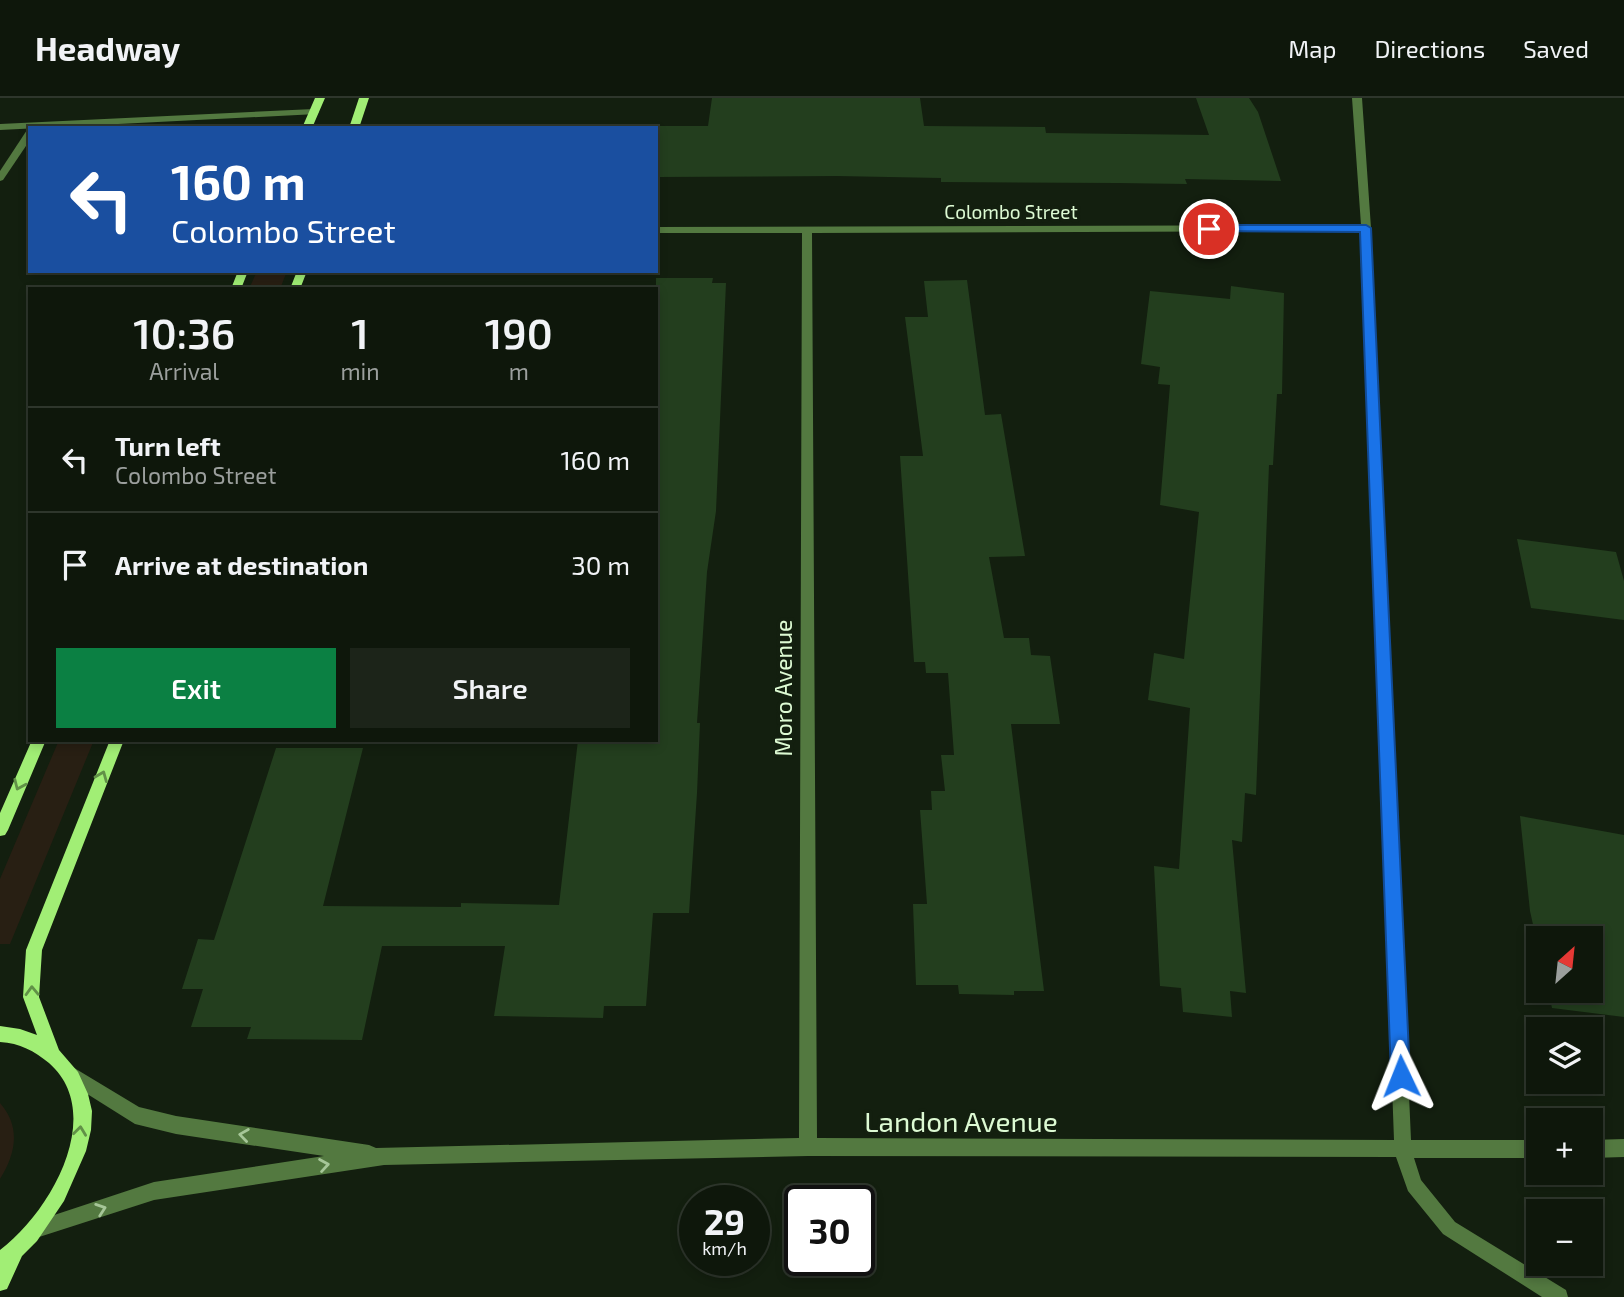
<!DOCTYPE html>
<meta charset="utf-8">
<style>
:root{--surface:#0e170b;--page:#1c2419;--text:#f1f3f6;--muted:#9b9f9d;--line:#2e362c;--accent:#0b8043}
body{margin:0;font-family:"Exo 2",sans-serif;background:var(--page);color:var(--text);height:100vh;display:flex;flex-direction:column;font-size:26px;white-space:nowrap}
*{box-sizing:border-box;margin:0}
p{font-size:23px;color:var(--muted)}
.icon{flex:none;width:38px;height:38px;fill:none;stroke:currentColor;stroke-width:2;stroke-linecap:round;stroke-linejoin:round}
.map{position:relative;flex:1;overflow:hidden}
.panel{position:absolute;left:28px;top:189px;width:630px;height:455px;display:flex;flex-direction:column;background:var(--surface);border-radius:0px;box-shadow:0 4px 10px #0003,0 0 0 2px var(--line)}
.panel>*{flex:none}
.hud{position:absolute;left:28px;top:28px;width:630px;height:147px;border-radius:0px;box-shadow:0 4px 10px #0003,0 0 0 2px var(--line);background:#1a4fa0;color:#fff;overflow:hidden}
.needle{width:46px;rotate:27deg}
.tools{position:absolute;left:1526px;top:828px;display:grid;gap:14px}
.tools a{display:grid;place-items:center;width:77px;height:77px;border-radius:0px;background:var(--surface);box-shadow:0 4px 10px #0003,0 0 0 2px var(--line);font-size:35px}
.speed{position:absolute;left:679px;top:1087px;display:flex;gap:14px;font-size:35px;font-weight:700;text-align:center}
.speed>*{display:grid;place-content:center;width:91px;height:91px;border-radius:50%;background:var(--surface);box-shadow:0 4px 10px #0003,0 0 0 2px var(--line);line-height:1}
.speed small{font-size:18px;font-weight:400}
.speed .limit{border:4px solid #111;border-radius:10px;background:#fff;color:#111}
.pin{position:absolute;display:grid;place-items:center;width:60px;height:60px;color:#fff;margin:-30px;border:4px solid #fff;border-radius:50%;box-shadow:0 2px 7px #0007}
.me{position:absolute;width:77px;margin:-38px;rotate:358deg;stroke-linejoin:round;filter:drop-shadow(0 0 5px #0008)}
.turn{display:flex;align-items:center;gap:24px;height:147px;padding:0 28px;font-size:32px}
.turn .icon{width:91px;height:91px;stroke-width:2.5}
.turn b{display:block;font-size:49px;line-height:60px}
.eta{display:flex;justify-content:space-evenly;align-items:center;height:119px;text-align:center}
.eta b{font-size:42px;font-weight:600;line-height:49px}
.cta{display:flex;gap:14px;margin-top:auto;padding:14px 28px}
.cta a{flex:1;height:80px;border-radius:0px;background:var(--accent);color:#fff;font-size:28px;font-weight:600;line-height:80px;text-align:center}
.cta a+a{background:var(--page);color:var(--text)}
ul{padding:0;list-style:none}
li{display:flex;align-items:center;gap:21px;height:105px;padding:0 28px;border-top:2px solid var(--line)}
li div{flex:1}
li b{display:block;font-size:26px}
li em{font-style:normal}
header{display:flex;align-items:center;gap:42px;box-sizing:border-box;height:98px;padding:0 35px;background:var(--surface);border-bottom:2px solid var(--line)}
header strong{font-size:33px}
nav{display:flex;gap:38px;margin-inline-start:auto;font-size:24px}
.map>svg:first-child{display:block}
.green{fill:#281f13}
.building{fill:#233e1e}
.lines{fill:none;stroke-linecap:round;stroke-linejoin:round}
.service{fill:#537940;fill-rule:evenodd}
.minor{fill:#537940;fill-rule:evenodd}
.secondary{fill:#a1ee75;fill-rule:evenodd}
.oneway{stroke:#619147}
.oneway2{stroke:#a6c698}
.route{fill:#1a73e8;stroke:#114b97;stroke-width:2}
.labels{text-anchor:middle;stroke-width:7;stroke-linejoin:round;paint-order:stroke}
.far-street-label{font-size:19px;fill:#ddfad3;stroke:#131f0f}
.street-label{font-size:23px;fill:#ddfad3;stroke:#131f0f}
.near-street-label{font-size:28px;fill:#ddfad3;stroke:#131f0f}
</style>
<header>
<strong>Headway</strong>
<nav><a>Map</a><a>Directions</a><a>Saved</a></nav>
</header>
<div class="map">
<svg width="1624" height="1199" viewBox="0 0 1624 1199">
<rect width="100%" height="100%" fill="#131f0f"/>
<path class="green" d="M257,173H287L280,191H249Z
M59,642H94L10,846H0V781Z
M0,1005C21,1029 16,1055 0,1081Z"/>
<path class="building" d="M712,0H920L924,28L1045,29L1046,35L1209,37L1196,0H1249L1258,14L1281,83L1185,81L1187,86L1118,85L941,84V80L837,78L656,79V28H708Z
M656,180H713L712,185H726L716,413L707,474L697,625H700L697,695L689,815H653L646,908H604L603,920L494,918L505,848H382L362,942L247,941L251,929H191L203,891H182L198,841L214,842L276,650H363L323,808L461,809V805L559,807L578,642H656Z
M967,182L985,317L1001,316L1025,458L989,459L1004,540H1029L1031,557L1050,558L1060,626H1011L1044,893H1014V897L959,896L958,887H916L913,806H927L920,712H932L931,693H945L941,657H954L948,575H926L925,564H914L900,358H923L905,219H928L924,183Z
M1231,188L1284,195L1282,296H1277L1273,367H1269L1256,697L1245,695L1242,744L1232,742L1246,895L1230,893L1232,919L1183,914L1181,890L1160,888L1154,768L1179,771L1190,610L1148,602L1154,555L1184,561L1199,414L1160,407L1170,287L1158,286L1160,269L1141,266L1150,193L1230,201Z
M1517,441L1616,454L1624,483V522L1531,510Z
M1520,718L1624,737V919L1552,910L1548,892H1591V840H1538V849L1530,813Z"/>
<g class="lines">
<path class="service" d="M30,31V42L3,82L0,83V73L27,32Z"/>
<path class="minor" d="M1352,0H1362L1371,130L1411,1042H1538V1060H1414L1421,1082L1455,1124L1566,1192L1568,1199H1542L1443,1136L1408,1093L1396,1059L808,1058L384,1067L154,1102L36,1140L30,1137L27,1131L30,1125L154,1084L324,1058L176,1036L135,1026L65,982L62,976L65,970L71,968L139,1009L176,1018L369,1047L376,1050L799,1040L802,135H656V129L1361,127ZM1361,133L1394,1042L817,1040L812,135Z
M314,11L319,14L317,16L0,32V26Z
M1624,1041V1059L1591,1060V1042Z"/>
<path class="secondary" d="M315,0H325L312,30H302Z
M359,0H369L359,30H349Z
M238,173H248L241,191H231Z
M297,173H307L300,191H290Z
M32,642H46L8,732L5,737L0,738V715Z
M110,642H124L42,852L39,899L59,952L78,974L88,996L92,1013L91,1032L86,1053L64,1103L37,1143L22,1158L7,1191L0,1193V1152C50,1115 107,1016 49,965C34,953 20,945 0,944V928L20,931L37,937L23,899L26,852Z"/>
</g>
<defs><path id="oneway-chevron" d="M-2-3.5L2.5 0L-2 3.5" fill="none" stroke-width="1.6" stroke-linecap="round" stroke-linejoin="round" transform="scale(1.75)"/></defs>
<g class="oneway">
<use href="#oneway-chevron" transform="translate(102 678) rotate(-68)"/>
<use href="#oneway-chevron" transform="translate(19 687) rotate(114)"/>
<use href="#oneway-chevron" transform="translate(32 893) rotate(-92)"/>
<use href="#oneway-chevron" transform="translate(80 1033) rotate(-83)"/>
</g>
<g class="oneway2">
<use href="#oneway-chevron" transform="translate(244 1037) rotate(-172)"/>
<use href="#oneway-chevron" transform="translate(324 1067) rotate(-9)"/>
<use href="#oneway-chevron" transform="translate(101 1111) rotate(-19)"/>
</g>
<path class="route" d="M1209,127H1366L1371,130L1410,978L1408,985L1401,988L1394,985L1391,978L1360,134L1205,133L1204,131Z"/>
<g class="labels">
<g class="far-street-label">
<text x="1011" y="121">Colombo Street</text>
</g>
<g class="street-label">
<text transform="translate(784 590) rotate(-90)" y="8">Moro Avenue</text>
</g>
<g class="near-street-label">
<text x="961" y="1034">Landon Avenue</text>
</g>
</g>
</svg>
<div class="tools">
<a><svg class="needle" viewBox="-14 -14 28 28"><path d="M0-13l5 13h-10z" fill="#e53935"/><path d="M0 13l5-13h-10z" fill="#9b9f9d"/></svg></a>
<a><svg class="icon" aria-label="layers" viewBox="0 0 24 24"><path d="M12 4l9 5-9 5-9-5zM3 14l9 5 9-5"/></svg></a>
<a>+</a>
<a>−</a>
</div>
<div class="speed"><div>29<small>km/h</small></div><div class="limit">30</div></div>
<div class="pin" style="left:1209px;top:131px;background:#d93025"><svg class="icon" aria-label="arrive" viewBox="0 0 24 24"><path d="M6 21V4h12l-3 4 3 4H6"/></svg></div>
<svg class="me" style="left:1401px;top:978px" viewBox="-20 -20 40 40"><path d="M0-17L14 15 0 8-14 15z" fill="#1a73e8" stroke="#fff" stroke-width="4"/></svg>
<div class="hud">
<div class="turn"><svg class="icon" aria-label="left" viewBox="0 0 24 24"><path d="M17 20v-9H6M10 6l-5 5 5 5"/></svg><div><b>160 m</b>Colombo Street</div></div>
</div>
<section class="panel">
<div class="eta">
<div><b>10:36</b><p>Arrival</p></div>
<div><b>1</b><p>min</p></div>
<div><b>190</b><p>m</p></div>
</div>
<ul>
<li><svg class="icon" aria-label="left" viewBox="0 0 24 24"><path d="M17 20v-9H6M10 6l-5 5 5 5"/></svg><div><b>Turn left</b><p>Colombo Street</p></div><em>160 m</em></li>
<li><svg class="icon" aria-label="arrive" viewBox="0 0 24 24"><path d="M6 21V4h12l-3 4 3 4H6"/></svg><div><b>Arrive at destination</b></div><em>30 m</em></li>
</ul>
<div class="cta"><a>Exit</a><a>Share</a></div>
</section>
</div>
